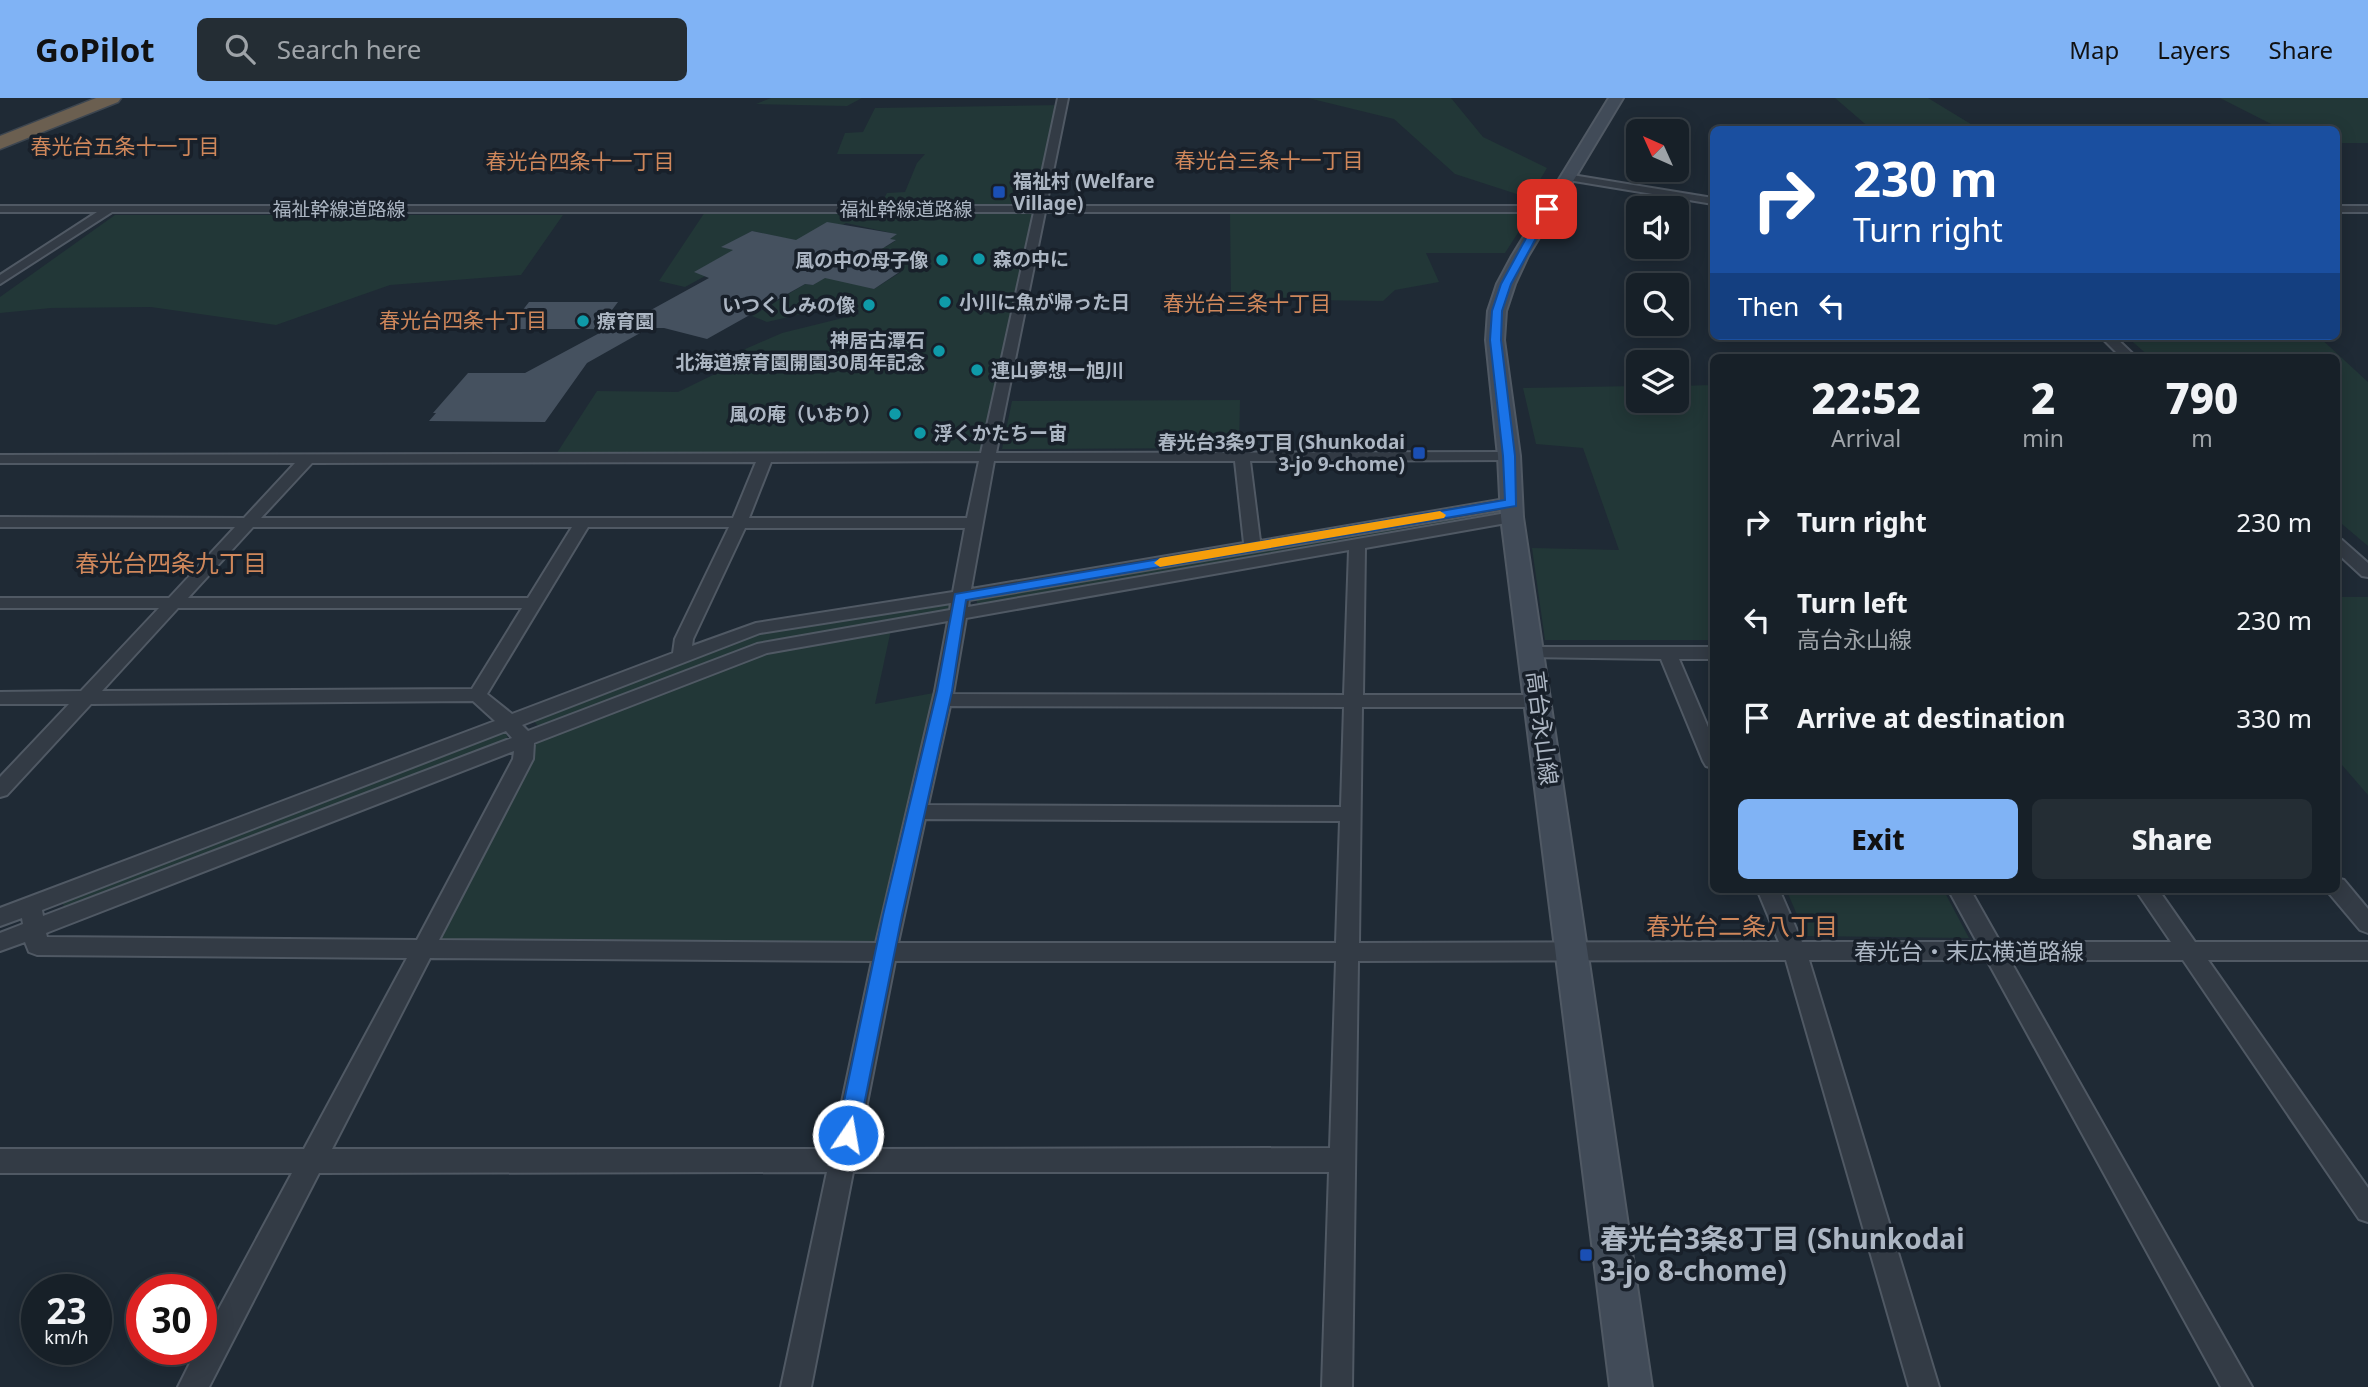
<!DOCTYPE html>
<meta charset="utf-8">
<style>
:root{--surface:#172028;--page:#242d34;--text:#f1f3f6;--muted:#9ea3a8;--line:#363e45;--accent:#80b3f5}
body{margin:0;font-family:"Noto Sans","Noto Sans JP",sans-serif;background:var(--page);color:var(--text);height:100vh;display:flex;flex-direction:column;font-size:26px;white-space:nowrap}
*{box-sizing:border-box;margin:0}
p{font-size:23px;color:var(--muted)}
.icon{flex:none;width:38px;height:38px;fill:none;stroke:currentColor;stroke-width:2;stroke-linecap:round;stroke-linejoin:round}
.map{position:relative;flex:1;overflow:hidden}
.panel{position:absolute;left:1710px;top:256px;width:630px;height:539px;display:flex;flex-direction:column;background:var(--surface);border-radius:10px;box-shadow:0 4px 18px #0003,0 0 0 2px var(--line)}
.panel>*{flex:none}
.hud{position:absolute;left:1710px;top:28px;width:630px;height:214px;border-radius:10px;box-shadow:0 4px 18px #0003,0 0 0 2px var(--line);background:#1a4fa0;color:#fff;overflow:hidden}
.needle{width:46px;rotate:315deg}
.tools{position:absolute;left:1626px;top:21px;display:grid;gap:14px}
.tools a{display:grid;place-items:center;width:63px;height:63px;border-radius:10px;background:var(--surface);box-shadow:0 4px 18px #0003,0 0 0 2px var(--line);font-size:35px}
.speed{position:absolute;left:21px;top:1176px;display:flex;gap:14px;font-size:35px;font-weight:700;text-align:center}
.speed>*{display:grid;place-content:center;width:91px;height:91px;border-radius:50%;background:var(--surface);box-shadow:0 4px 18px #0003,0 0 0 2px var(--line);line-height:1}
.speed small{font-size:18px;font-weight:400}
.speed .limit{border:10px solid #d22;background:#fff;color:#111}
.pin{position:absolute;display:grid;place-items:center;width:60px;height:60px;color:#fff;margin:-30px;border-radius:14px;box-shadow:0 4px 10px #0006}
.me{position:absolute;width:77px;margin:-38px;rotate:12deg;stroke-linejoin:round;filter:drop-shadow(0 0 5px #0008)}
.turn{display:flex;align-items:center;gap:24px;height:147px;padding:0 28px;font-size:32px}
.turn .icon{width:91px;height:91px;stroke-width:2.5}
.turn b{display:block;font-size:49px;line-height:60px}
.then{display:flex;align-items:center;height:66px;padding:0 28px;background:#0003;gap:14px;font-size:26px}
.eta{display:flex;justify-content:space-evenly;align-items:center;height:119px;text-align:center}
.eta b{font-size:42px;font-weight:800;line-height:49px}
.cta{display:flex;gap:14px;margin-top:auto;padding:14px 28px}
.cta a{flex:1;height:80px;border-radius:10px;background:var(--accent);color:#111;font-size:28px;font-weight:800;line-height:80px;text-align:center}
.cta a+a{background:var(--page);color:var(--text)}
ul{padding:0;list-style:none}
li{display:flex;align-items:center;gap:21px;height:98px;padding:0 28px}
li div{flex:1}
li b{display:block;font-size:26px}
li em{font-style:normal}
header{display:flex;align-items:center;gap:42px;box-sizing:border-box;height:98px;padding:0 35px;background:var(--accent);color:#111}
header strong{font-size:33px}
nav{display:flex;gap:38px;margin-inline-start:auto;font-size:24px}
.search{width:490px;height:63px;background:var(--page);display:flex;align-items:center;gap:18px;box-sizing:border-box;padding:0 24px;border-radius:10px;color:var(--muted);font-size:26px}
.map>svg:first-child{display:block}
.green{fill:#223737}
.building{fill:#45515f}
.lines{fill:none;stroke-linecap:round;stroke-linejoin:round}
.street-casing{stroke:#505964;stroke-width:4}
.secondary-casing{stroke:#505964;stroke-width:4}
.highway-casing{stroke:#3d4650;stroke-width:3}
.street{fill:#333b45;fill-rule:evenodd}
.secondary{fill:#414b58;fill-rule:evenodd}
.highway{fill:#6b5f50;fill-rule:evenodd}
.route{fill:#1a73e8;stroke:#114b97;stroke-width:2}
.slow{fill:#f59e0b}
.transit-dot{fill:#1a4fb4;stroke:#18202a;stroke-width:2.5}
.culture-dot{fill:#0f9aa8;stroke:#18202a;stroke-width:2.5}
.labels{text-anchor:middle;stroke-width:7;stroke-linejoin:round;paint-order:stroke}
.far-poi-label{font-size:19px;font-weight:bold;fill:#acb6c3;stroke:#18202a;text-anchor:start}
.far-street-label{font-size:19px;fill:#acb6c3;stroke:#18202a}
.far-neighbourhood-label{font-size:21px;fill:#cf875b;stroke:#18202a}
.street-label{font-size:23px;fill:#acb6c3;stroke:#18202a}
.neighbourhood-label{font-size:24px;fill:#cf875b;stroke:#18202a}
.near-poi-label{font-size:28px;font-weight:bold;fill:#acb6c3;stroke:#18202a;text-anchor:start}
</style>
<header>
<strong>GoPilot</strong>
<div class="search"><svg class="icon" aria-label="search" viewBox="0 0 24 24"><circle cx="10" cy="10" r="6"/><path d="M15 15l6 6"/></svg>Search here</div>
<nav><a>Map</a><a>Layers</a><a>Share</a></nav>
</header>
<div class="map">
<svg width="2368" height="1289" viewBox="0 0 2368 1289">
<rect width="100%" height="100%" fill="#1f2a35"/>
<path class="green" d="M771,0H862L847,8L756,6Z
M1308,0H1451L1483,39L1547,70L1529,100L1455,76L1394,21Z
M1835,0H1928L1979,31H1871Z
M2220,0H2368V45H2336V32L2281,31Z
M1061,7L989,361H553L597,293L678,294L748,260L743,252L782,235L859,216L850,205L767,224L752,218L805,186L813,187L827,175L874,191L901,174L884,170L891,164L848,154L878,147L886,149L895,143L890,141L896,136L846,125L813,146L752,133L723,149L780,163L722,159L695,174L707,177L685,189L659,183L707,111H878L887,95L905,94L917,65L925,56H837L845,35L863,34L875,10Z
M1230,116H1523L1528,119L1505,155H1426L1439,184L1395,192L1383,203L1231,201Z
M115,117H563L521,177L390,187L276,227L151,209L51,210L0,215V199Z
M2126,238H2318L2368,284V448L2336,421V259H2150Z
M1713,287V542H1545L1532,450L1619,452L1583,350L1536,346L1523,290L1638,288V303H1676L1677,288Z
M1240,302L1239,350L1002,351L1012,303Z
M1501,409V418L985,506L977,505L976,500Z
M2336,499H2368V697L2336,660Z
M950,503V509L945,513L761,545L545,628L537,627L533,622L757,534Z
M892,527L875,606L944,593L886,854L421,853L525,643L763,550Z
M499,635L506,636L509,642L71,810L64,809L62,803Z
M1786,791H1943L1969,840L1806,838Z"/>
<path class="building" d="M827,124L897,136L890,141L896,142L869,159L892,164L884,170L901,173L874,191L825,180L813,187L805,186L707,241L664,230H649L587,265L545,324L429,323L436,315H433L468,275H525L607,231H508L529,204H618L612,212L640,218L709,180L694,174L733,152L721,149L752,133L796,142Z"/>
<g class="lines">
<defs>
<path id="street" d="M1058,0H1068L1046,108H1547L1552,111L1547,114H1045L996,355L1509,354L1516,358L1509,362L1250,363L1260,443L1511,400L1519,405L1511,410L969,502L968,509L1512,414L1518,416L1520,419L1518,422L1512,424L1365,450L1363,597H1538L1545,599L1547,603L1545,607L1538,609H1362L1359,845L1779,844L1757,791H1779L1802,844H1977L1948,791H1970L2000,844H2171L2135,791H2158L2195,844H2368V862H2208L2368,1090V1124L2359,1121L2183,862H2010L2252,1289H2221L1987,862H1809L1939,1289H1909L1786,862L1358,863L1352,1289H1322L1329,1074H853L811,1289H781L827,1074L319,1075L209,1289H178L197,1251H201V1244L292,1075H0V1051H304L407,860L37,857L29,854L25,844L0,853V835L23,826L22,820L0,828V810L495,623L473,603L91,606L7,697L0,699V679L69,606H0V594L81,593L159,510H0V500H169L235,429H0V419L244,420L295,365H0V357L981,355L1034,114H112L0,186V177L97,114H0V108H1035ZM979,363L967,420H749L771,364ZM994,363H1235L1244,445L971,491ZM756,364L733,420H261L312,365ZM253,429H572L528,500H188ZM588,429H729L675,541L673,555L512,616L487,596ZM745,430H965L953,494L756,525L692,548L693,541ZM1349,452L1344,597L953,596L966,520ZM951,505L950,512L757,546L528,633L522,627L760,535ZM178,510H522L472,591L102,593ZM948,523L935,593L876,845L439,842L533,661L534,645L767,555ZM950,608L1344,609L1341,709L928,707ZM506,633L512,640L43,818L42,812ZM514,653L513,661L417,842L47,839L46,835ZM925,721L1340,723L1336,845H898ZM430,860L872,863L832,1051H332ZM895,863H1336L1330,1050L858,1051Z
M1566,76L1713,100V106L1562,81V77Z
M2336,108H2368V114H2336Z
M2100,238H2114L2136,259H2121Z
M2336,440L2342,442L2368,465V479L2362,478L2336,454Z
M1532,549H1713V561H1679L1713,641V670L1706,668L1703,663L1661,561L1526,559L1523,555Z
M2336,780L2344,782L2368,811V835L2360,832L2328,794L2327,791H2336Z"/>
<path id="secondary" d="M1609,0H1623L1528,158L1515,186L1506,213L1504,242L1520,358L1523,419L1652,1289H1610L1501,419L1498,358L1486,242L1488,213L1497,186L1512,158Z"/>
<path id="highway" d="M96,0H121L118,4L0,51V38Z"/>
</defs>
<use href="#street" class="street-casing"/>
<use href="#secondary" class="secondary-casing"/>
<use href="#highway" class="highway-casing"/>
<use href="#street" class="street"/>
<use href="#secondary" class="secondary"/>
<use href="#highway" class="highway"/>
</g>
<path class="route" d="M1547,108L1552,111L1511,186L1502,213L1501,242L1515,358L1516,408L966,502L952,593L902,817L858,1037L855,1043L848,1046L840,1043L837,1037L883,817L937,593L955,496L1505,402L1503,358L1490,242L1492,213L1501,186L1542,111Z"/>
<path class="slow" d="M1440,413L1446,417L1444,420L1160,469L1154,465L1160,460Z"/>
<g class="transit-dot">
<rect x="992" y="87" width="14" height="14" rx="3.5"/>
<rect x="1412" y="348" width="14" height="14" rx="3.5"/>
<rect x="1579" y="1150" width="14" height="14" rx="3.5"/>
</g>
<g class="culture-dot">
<circle cx="979" cy="161" r="7"/>
<circle cx="942" cy="162" r="7"/>
<circle cx="945" cy="204" r="7"/>
<circle cx="869" cy="207" r="7"/>
<circle cx="583" cy="223" r="7"/>
<circle cx="939" cy="253" r="7"/>
<circle cx="977" cy="272" r="7"/>
<circle cx="895" cy="316" r="7"/>
<circle cx="920" cy="335" r="7"/>
</g>
<g class="labels">
<g class="far-poi-label">
<text x="1013" y="90">福祉村 (Welfare<tspan x="1013" dy="22">Village)</tspan></text>
<text x="993" y="168">森の中に</text>
<text x="928" y="169" text-anchor="end">風の中の母子像</text>
<text x="959" y="211">小川に魚が帰った日</text>
<text x="855" y="214" text-anchor="end">いつくしみの像</text>
<text x="597" y="230">療育園</text>
<text x="925" y="249" text-anchor="end">神居古潭石<tspan x="925" dy="22">北海道療育園開園30周年記念</tspan></text>
<text x="991" y="279">連山夢想ー旭川</text>
<text x="881" y="323" text-anchor="end">風の庵（いおり）</text>
<text x="934" y="342">浮くかたちー宙</text>
<text x="1405" y="351" text-anchor="end">春光台3条9丁目 (Shunkodai<tspan x="1405" dy="22">3-jo 9-chome)</tspan></text>
</g>
<g class="far-street-label">
<text x="339" y="118">福祉幹線道路線</text>
<text x="906" y="118">福祉幹線道路線</text>
</g>
<g class="far-neighbourhood-label">
<text x="125" y="56">春光台五条十一丁目</text>
<text x="1269" y="70">春光台三条十一丁目</text>
<text x="580" y="71">春光台四条十一丁目</text>
<text x="1247" y="213">春光台三条十丁目</text>
<text x="463" y="230">春光台四条十丁目</text>
</g>
<g class="street-label">
<text transform="translate(1542 630) rotate(83)" y="8">高台永山線</text>
<text x="1969" y="862">春光台・末広横道路線</text>
</g>
<g class="neighbourhood-label">
<text x="171" y="474">春光台四条九丁目</text>
<text x="1742" y="837">春光台二条八丁目</text>
</g>
<g class="near-poi-label">
<text x="1600" y="1151">春光台3条8丁目 (Shunkodai<tspan x="1600" dy="32">3-jo 8-chome)</tspan></text>
</g>
</g>
</svg>
<div class="tools">
<a><svg class="needle" viewBox="-14 -14 28 28"><path d="M0-13l5 13h-10z" fill="#e53935"/><path d="M0 13l5-13h-10z" fill="#9ea3a8"/></svg></a>
<a><svg class="icon" aria-label="sound" viewBox="0 0 24 24"><path d="M4 9h4l5-4v14l-5-4H4zM17 9q2 3 0 6"/></svg></a>
<a><svg class="icon" aria-label="search" viewBox="0 0 24 24"><circle cx="10" cy="10" r="6"/><path d="M15 15l6 6"/></svg></a>
<a><svg class="icon" aria-label="layers" viewBox="0 0 24 24"><path d="M12 4l9 5-9 5-9-5zM3 14l9 5 9-5"/></svg></a>
</div>
<div class="speed"><div>23<small>km/h</small></div><div class="limit">30</div></div>
<div class="pin" style="left:1547px;top:111px;background:#d93025"><svg class="icon" aria-label="arrive" viewBox="0 0 24 24"><path d="M6 21V4h12l-3 4 3 4H6"/></svg></div>
<svg class="me" style="left:848px;top:1037px" viewBox="-20 -20 40 40"><circle r="17" fill="#1a73e8" stroke="#fff" stroke-width="3"/><path d="M0-11L8 9 0 5-8 9z" fill="#fff"/></svg>
<div class="hud">
<div class="turn"><svg class="icon" aria-label="right" viewBox="0 0 24 24"><path d="M7 20v-9h11M14 6l5 5-5 5"/></svg><div><b>230 m</b>Turn right</div></div>
<div class="then">Then<svg class="icon" aria-label="left" viewBox="0 0 24 24"><path d="M17 20v-9H6M10 6l-5 5 5 5"/></svg></div>
</div>
<section class="panel">
<div class="eta">
<div><b>22:52</b><p>Arrival</p></div>
<div><b>2</b><p>min</p></div>
<div><b>790</b><p>m</p></div>
</div>
<ul>
<li><svg class="icon" aria-label="right" viewBox="0 0 24 24"><path d="M7 20v-9h11M14 6l5 5-5 5"/></svg><div><b>Turn right</b></div><em>230 m</em></li>
<li><svg class="icon" aria-label="left" viewBox="0 0 24 24"><path d="M17 20v-9H6M10 6l-5 5 5 5"/></svg><div><b>Turn left</b><p>高台永山線</p></div><em>230 m</em></li>
<li><svg class="icon" aria-label="arrive" viewBox="0 0 24 24"><path d="M6 21V4h12l-3 4 3 4H6"/></svg><div><b>Arrive at destination</b></div><em>330 m</em></li>
</ul>
<div class="cta"><a>Exit</a><a>Share</a></div>
</section>
</div>
